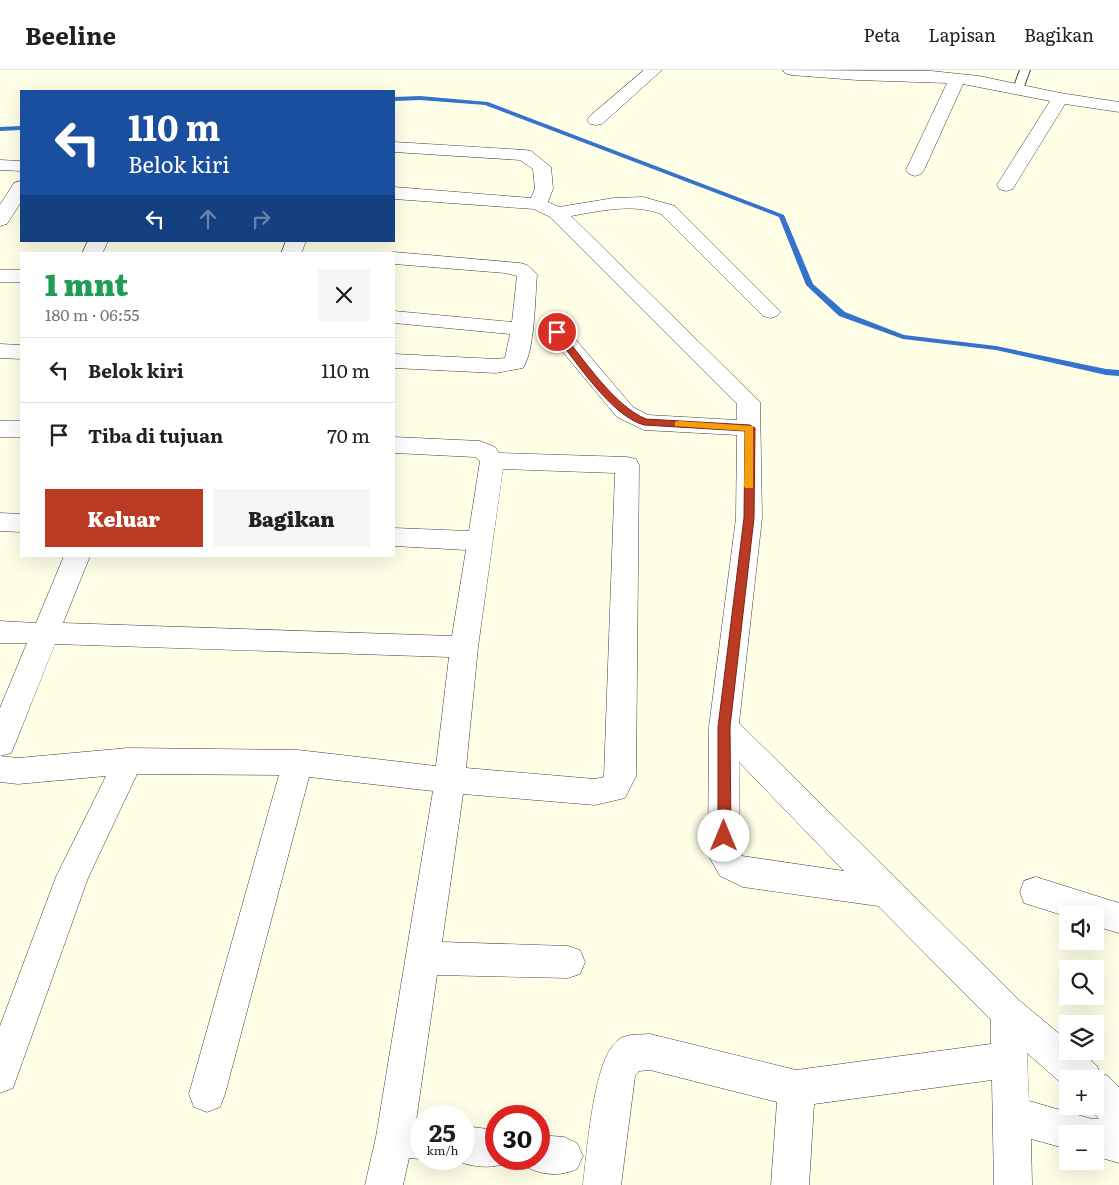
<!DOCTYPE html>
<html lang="id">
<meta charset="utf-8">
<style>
:root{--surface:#fff;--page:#f6f6f6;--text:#202124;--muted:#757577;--line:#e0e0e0;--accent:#ba3a23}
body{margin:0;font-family:Literata,serif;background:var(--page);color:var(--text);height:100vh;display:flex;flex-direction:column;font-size:19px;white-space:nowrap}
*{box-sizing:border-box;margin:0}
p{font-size:16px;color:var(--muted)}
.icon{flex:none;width:28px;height:28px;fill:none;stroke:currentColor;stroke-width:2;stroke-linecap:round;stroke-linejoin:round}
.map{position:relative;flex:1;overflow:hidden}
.side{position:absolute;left:20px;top:182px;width:375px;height:305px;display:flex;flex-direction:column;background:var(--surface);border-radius:0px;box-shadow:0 5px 20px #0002}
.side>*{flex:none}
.banner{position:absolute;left:20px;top:20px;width:375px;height:152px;border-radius:0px;box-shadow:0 5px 20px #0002;background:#1a4fa0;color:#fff;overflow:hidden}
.buttons{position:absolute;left:1059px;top:835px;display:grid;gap:10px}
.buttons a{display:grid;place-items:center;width:45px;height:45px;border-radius:0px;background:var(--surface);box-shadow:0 5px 20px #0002;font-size:25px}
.speed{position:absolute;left:410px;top:1035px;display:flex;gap:10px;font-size:25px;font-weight:700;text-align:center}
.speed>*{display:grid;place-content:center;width:65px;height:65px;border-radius:50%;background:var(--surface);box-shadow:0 5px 20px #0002;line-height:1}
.speed small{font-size:12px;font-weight:400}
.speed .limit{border:8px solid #d22;background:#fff;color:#111}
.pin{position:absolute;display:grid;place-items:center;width:42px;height:42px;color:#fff;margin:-21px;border:2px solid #fff;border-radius:50%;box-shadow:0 1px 5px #0007}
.me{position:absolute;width:55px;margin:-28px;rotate:0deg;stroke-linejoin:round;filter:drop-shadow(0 0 4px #0008)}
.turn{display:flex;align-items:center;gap:18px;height:105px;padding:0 25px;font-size:22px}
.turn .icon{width:65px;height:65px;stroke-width:2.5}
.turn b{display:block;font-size:35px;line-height:42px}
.lanes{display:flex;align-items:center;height:48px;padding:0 25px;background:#0003;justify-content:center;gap:25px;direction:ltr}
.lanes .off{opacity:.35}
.round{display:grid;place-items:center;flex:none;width:52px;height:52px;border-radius:0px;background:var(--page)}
.summary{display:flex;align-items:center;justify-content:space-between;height:85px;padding:0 25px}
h1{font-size:30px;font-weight:800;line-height:38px;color:#1e9e55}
.button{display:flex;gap:10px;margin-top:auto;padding:10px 25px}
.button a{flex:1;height:58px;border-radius:0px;background:var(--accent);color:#fff;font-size:20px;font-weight:800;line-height:58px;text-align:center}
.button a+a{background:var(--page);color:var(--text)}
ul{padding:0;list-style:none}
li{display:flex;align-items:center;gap:15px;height:65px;padding:0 25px;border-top:1px solid var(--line)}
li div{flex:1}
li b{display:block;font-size:19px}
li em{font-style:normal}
header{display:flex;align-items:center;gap:30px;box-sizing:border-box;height:70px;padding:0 25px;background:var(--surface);border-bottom:1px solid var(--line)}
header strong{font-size:24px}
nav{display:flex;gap:28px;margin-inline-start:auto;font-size:18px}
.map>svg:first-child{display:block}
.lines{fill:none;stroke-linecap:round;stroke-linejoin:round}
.stream{fill:#3472cd;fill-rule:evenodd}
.service-casing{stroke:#3d3d3d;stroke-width:2}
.minor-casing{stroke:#3d3d3d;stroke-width:1}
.service{fill:#fff;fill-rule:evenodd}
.minor{fill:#fff;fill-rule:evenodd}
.route{fill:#ba3a23;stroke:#792617}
.slow{fill:#f59e0b}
</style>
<header>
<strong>Beeline</strong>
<nav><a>Peta</a><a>Lapisan</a><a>Bagikan</a></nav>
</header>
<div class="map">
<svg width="1119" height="1115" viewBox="0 0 1119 1115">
<rect width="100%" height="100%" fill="#ffffe8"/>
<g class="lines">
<path class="stream" d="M420,26L488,32L784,145L813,214L845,242L904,265L996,276L1106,299L1119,300V306L1106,305L996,280L903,269L839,246L806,215L779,147L485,35L420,30L394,31V27Z
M21,56V60L0,61V57Z"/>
<defs>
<path id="service" d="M1020,0H1030L1023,19L1018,22L1013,19Z"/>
<path id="minor" d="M644,0H662L602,54L596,55L590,54L587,50L590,46Z
M783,0L931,1L979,6L1060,23L1119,32V42L1065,34L1015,115L1013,119L1006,121L999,119L997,115L1050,31L963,14L924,100L921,104L915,106L909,104L906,100L947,13L857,10L791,5L785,3Z
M394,72L525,80L531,81L551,97L553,119L548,132L559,137L614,128L643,127L675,136L781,242L777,246L770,248L763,246L661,144C633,133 600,141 571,146L760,332L762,448L739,653L1020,931L1068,971V981H1080L1097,996L1100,1003L1108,1006L1119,1017V1093L1095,1086V1064H1068V1079L1031,1069L1032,1115H994L992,1010L814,1034L809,1115H771L777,1032L650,1000L639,1001L635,1006L621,1115H583C587,1083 593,991 617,971C625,963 639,965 650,964L796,1000L991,974V950L878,836L743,817L720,806L708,785L709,657L736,448L737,365L644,360L617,347L546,262L549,257L557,256L565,257L633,337L648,345L737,350V334L550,147L534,139L394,129V117L531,128L535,119L533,99L520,90L394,82ZM739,692L844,801L742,786L740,782ZM1027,983L1068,1019V1009H1095V1036H1086L1099,1049H1092L1029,1031Z
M0,90L21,91V101L0,100Z
M21,111V132L7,154L0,156V135L14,113Z
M88,171H108L102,184H82Z
M286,171H306L301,184H281Z
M394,182L520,193L527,195L537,204C535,227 535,280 523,298L496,303L394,298V284L496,289L505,288L510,264L394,253V241L512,252L517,206L505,203L394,194V184H387Z
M0,200H21V212H0Z
M0,274L21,275V289L0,288Z
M0,351H21V367H0Z
M394,367L480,371L495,377L499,383L627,387L636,389L639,395L636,706L625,728L595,735L463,724L442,872L568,876L580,880L585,892L580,904L568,908L437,905L416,1051H421V1089L409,1088L403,1115H365L376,1067L433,721L309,707L225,1024L220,1037L207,1042L194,1037L189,1024L279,705L137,704L88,808L13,1018L0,1023V956L56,807L106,706L18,714L0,712V638L27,573H0V551L36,553L64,486H90L63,553L452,566L466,480L394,476V458L469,461L480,391L475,387L394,383ZM503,399L615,403L604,707L595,709L466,698L478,577ZM55,574L449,587L436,696L298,680L128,678L18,688L0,686L11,683L15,674Z
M0,443L21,444V462L0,461Z
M1036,807L1119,833V863L1095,856V844H1068V847L1024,833L1020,822L1024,811Z
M464,1056L496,1060V1089H511L509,1092C491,1100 470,1097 452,1089H464Z
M539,1065L564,1067L577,1073L583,1086L577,1099C559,1107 543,1105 526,1097L522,1089H539Z"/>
</defs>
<use href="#service" class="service-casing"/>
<use href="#minor" class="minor-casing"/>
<use href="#service" class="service"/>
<use href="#minor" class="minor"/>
</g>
<path class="route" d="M557,259L560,260C582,287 614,336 646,349L750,355L755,358L754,448L730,657L731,766L729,770L724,772L720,770L718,766V657L744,448L745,361L644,355C611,346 576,291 554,264L552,262Z"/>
<path class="slow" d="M679,351L753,356V418H745L744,416L745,361L675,356V352Z"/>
</svg>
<div class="buttons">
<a><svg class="icon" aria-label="sound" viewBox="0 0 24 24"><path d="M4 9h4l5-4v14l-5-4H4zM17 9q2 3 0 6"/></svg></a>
<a><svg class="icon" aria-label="search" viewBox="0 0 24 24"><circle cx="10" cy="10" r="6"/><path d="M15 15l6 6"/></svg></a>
<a><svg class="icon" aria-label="layers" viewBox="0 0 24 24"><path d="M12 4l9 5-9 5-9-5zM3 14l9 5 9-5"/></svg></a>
<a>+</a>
<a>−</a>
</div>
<div class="speed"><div>25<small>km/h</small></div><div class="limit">30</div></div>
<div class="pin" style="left:557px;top:262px;background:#d93025"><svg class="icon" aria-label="arrive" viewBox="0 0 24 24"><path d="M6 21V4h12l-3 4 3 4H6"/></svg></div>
<svg class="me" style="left:724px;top:766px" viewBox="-20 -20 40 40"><circle r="19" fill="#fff"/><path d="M0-13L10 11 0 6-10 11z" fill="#ba3a23"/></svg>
<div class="banner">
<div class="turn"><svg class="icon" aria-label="left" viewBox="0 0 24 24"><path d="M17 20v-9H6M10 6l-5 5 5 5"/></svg><div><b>110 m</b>Belok kiri</div></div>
<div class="lanes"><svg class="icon" aria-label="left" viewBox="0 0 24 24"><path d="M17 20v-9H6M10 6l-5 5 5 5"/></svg><svg class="icon off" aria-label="ahead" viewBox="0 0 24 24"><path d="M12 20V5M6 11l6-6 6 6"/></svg><svg class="icon off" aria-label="right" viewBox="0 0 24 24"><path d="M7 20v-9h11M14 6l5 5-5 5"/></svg></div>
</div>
<section class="side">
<div class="summary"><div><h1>1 mnt</h1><p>180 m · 06:55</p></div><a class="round"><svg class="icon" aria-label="close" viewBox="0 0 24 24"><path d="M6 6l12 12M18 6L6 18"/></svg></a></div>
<ul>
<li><svg class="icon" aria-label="left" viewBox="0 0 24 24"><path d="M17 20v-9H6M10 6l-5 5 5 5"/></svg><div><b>Belok kiri</b></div><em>110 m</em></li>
<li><svg class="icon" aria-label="arrive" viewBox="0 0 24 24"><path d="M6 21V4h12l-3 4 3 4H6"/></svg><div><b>Tiba di tujuan</b></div><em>70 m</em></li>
</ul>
<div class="button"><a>Keluar</a><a>Bagikan</a></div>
</section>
</div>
